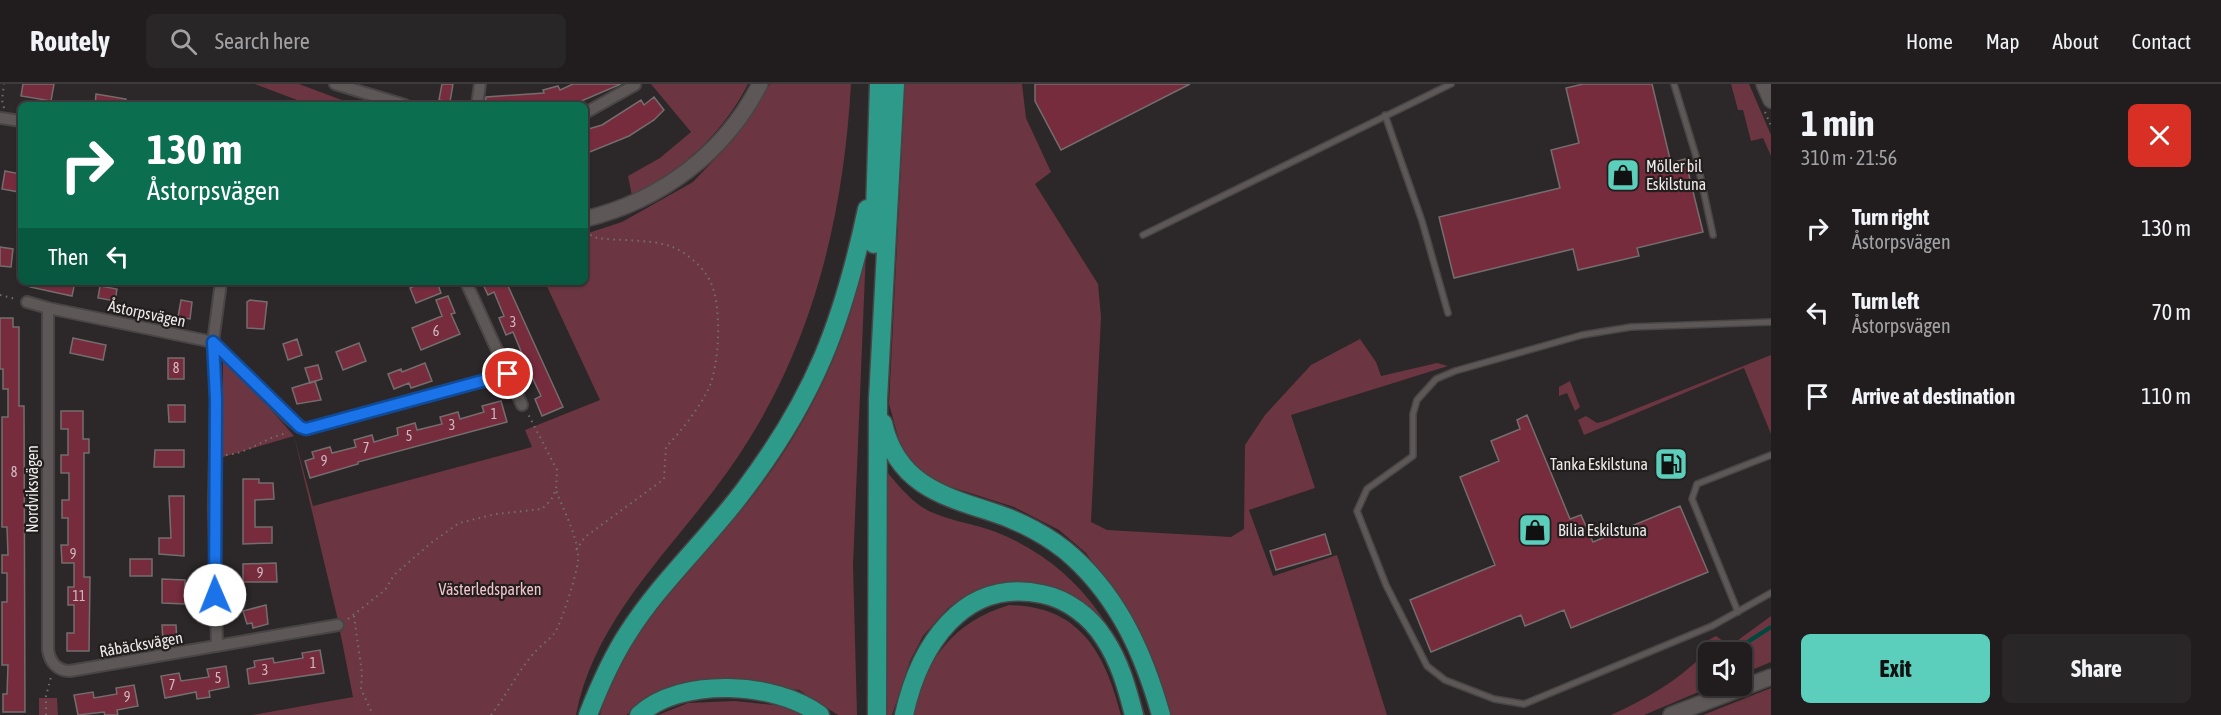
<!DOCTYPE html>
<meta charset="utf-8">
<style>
:root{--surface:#211d1e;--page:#292627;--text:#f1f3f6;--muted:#a2a2a4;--line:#3e3b3c;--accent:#5bcebc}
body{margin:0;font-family:"Asap Condensed",sans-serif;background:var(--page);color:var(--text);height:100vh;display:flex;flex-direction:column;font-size:22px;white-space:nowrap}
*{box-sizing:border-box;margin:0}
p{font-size:20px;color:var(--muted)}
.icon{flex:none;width:33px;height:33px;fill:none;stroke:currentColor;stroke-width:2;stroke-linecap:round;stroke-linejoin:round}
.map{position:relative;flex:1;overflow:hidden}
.details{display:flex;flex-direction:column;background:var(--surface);width:450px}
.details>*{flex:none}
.guide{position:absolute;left:18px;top:18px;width:570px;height:183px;border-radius:9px;box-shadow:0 2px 4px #0004,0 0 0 2px var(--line);background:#0b6e4f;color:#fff;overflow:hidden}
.tools{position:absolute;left:1698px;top:558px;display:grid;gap:12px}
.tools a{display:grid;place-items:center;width:54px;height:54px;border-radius:9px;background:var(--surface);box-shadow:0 2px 4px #0004,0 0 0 2px var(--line);font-size:30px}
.pin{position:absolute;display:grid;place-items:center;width:51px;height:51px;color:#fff;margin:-26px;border:3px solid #fff;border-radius:50%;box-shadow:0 2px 6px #0007}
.me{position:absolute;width:66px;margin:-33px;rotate:359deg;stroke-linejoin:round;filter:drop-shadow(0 0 4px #0008)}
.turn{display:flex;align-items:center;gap:21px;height:126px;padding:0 30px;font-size:27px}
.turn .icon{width:78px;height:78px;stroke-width:2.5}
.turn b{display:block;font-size:42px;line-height:51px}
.then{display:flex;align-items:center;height:57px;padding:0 30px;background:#0003;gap:12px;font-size:22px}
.round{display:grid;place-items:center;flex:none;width:63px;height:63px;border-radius:9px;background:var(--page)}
.head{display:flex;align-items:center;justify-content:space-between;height:102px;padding:0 30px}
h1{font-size:36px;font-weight:700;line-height:45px}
.primary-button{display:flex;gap:12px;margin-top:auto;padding:12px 30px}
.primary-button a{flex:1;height:69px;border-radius:9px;background:var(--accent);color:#111;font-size:24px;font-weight:700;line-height:69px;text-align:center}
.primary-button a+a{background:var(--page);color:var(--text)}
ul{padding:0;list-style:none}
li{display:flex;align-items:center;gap:18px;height:84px;padding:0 30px}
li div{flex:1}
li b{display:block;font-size:22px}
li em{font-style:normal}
header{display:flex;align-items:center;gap:36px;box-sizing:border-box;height:84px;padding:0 30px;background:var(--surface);border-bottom:2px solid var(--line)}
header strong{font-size:28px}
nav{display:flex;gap:33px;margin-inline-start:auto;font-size:21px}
.search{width:420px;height:54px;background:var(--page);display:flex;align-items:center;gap:15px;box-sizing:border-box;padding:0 21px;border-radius:9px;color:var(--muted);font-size:22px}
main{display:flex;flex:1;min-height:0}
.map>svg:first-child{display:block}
.green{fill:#6b3641}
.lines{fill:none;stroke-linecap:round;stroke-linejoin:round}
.stream{stroke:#00473e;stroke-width:4}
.building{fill:#772c3e;stroke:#746d6e;stroke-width:1.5}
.lane-casing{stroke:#494445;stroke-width:8}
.street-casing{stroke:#494445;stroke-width:14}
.secondary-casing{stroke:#494445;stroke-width:18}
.highway-casing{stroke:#494445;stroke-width:21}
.path{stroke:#726e6f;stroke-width:2;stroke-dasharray:1.5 4.5;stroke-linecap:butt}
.lane{stroke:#5d5757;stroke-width:5}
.street{stroke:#5d5757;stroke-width:10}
.secondary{stroke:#5d5757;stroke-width:15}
.highway{stroke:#2d9a8a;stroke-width:18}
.route-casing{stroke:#114b97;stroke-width:15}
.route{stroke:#1a73e8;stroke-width:10}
.labels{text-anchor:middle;stroke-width:4.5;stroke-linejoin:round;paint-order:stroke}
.number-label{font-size:14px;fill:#d0bac0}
.poi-label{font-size:16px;fill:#eeeaeb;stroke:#231e1e;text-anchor:start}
.street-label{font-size:16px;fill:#eeeaeb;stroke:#231e1e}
.park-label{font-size:16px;fill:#f2c3ca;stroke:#231e1e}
</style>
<header>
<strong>Routely</strong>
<div class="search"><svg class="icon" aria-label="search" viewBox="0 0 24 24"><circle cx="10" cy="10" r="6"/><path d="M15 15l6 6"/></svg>Search here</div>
<nav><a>Home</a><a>Map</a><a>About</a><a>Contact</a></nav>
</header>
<main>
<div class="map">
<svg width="1771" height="631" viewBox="0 0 1771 631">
<rect width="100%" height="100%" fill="#2c2728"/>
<path class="green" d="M255,0H299L355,21H310Z
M651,0H748C722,51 682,86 632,112L628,92L660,74L691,48Z
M770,0H851C843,140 810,272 728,387C673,465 595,533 576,631H252L353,613L337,532L294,352L223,373V271L294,352L313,422L532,363L525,346L600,316L545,198H585V150L622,138L693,98L733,56Z
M905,0H1022L1026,34L1051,88L1035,100L1098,200L1101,233L1091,438L1107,446L1231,453L1244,445L1245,361L1265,331L1311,281L1360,255L1376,278L1381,292L1437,279L1448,282L1291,331L1315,404L1249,426L1273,492L1337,471L1387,631H1170L1140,547L1086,469L1059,446L1014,423L935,398L915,384L902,367L889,320Z
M1731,0H1749L1771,51V72L1763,54L1751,57L1743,26H1738Z
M866,166L853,481L857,631H838L799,606L729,598L642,619L626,631H600C603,620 606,607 611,596C646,526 708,470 755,409C810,338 850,254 866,166Z
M1771,271V350L1744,284L1584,351L1578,336L1586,332L1597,339L1605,337Z
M1570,297L1580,323L1575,327L1567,309L1559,312V303Z
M887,388C899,402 913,420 931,428C951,437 975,440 996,448C1077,480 1124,549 1145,631H1139L1083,524L982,506L965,513L948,524L923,552L910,577L892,631H883Z
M1009,521C1080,522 1105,569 1121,631H912C926,575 953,538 1009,521Z
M1771,532V578L1742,590V568H1708V602H1713L1644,631H1611C1646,615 1678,597 1705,569V558L1716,552L1730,562Z
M1771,604V631H1703Z
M39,614H57L58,631H39Z
M735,617L782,622L803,631H658L688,619Z"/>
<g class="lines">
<path class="stream" d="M1732,568L1771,543"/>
</g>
<path class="building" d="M23,0H54L51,17L21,12Z
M442,0H453L450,18L439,16Z
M573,0H621L572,21H485L486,13L544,9L543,6L558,2L560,6Z
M1035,0H1190L1061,66L1035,17Z
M1583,0H1652L1671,79L1685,75L1703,148L1637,164L1639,172L1578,186L1573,165L1454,194L1439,133L1560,104L1551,66L1579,59L1566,4Z
M96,10L126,15L125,21H95Z
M654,13L664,26L654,36L629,52L585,70V46L602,41L641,16L644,21Z
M5,87L21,90L19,108L2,105Z
M0,163L13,165L11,183L0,182Z
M31,198H75L72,212L30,203Z
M424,198H437L441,209L416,219L410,204Z
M482,198H518L508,202L563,323L542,332L535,315L541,312L530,289L524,291L517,274L523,272L513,248L506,251L499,234L504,232L494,208L488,211Z
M100,202L117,205L115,217L98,214Z
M448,212L455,229L451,230L460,250L421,266L412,244L442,232L436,216Z
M181,216L192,218L190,235L178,233Z
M250,216L267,218L264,245L247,244V218Z
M0,234H13V243H19V322H24L25,628H3V610H7L8,581H2V518H7V489H2V471H8L7,443H2V333H8V305H3V285H0Z
M73,254L106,261L103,276L70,269Z
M297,255L302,271L288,276L283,260Z
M359,259L366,277L343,286L336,268Z
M168,274H184V295H168Z
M425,279L432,297L411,304L409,299L394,305L388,290L401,285L402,288Z
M318,281L322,295L310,299L305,284Z
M315,297L321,316L297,320L292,304Z
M501,317L507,338L358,378V380L310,394L305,377L314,374L312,368L330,363L332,369L356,363L354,356L372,351L374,358L398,351L397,344L415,339L417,346L442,340L440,333L458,328L460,335L484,328L482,322Z
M168,321H185V338H169Z
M61,327H83V355H89V369H84V493H90L89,567H67V549H74V521H68V503H74V479H62L61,461H68V434H62V416H69V389H61V371H68V345H61Z
M1527,331L1570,435L1581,431L1593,458L1680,422L1708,488L1571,544L1564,526L1525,542L1521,531L1431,568L1410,516L1495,481L1460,393L1499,377L1491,357L1520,345L1517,336Z
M155,366H184V383H154Z
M243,395H259V399H273L274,415L255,416V443H272V459L243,460Z
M169,412H184V472L159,470V454H171Z
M1325,450L1331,470L1276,486L1270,467Z
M130,475H152V492H130Z
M276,479L277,498H243V480Z
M162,495L185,496V520L162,519Z
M266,521L268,540L253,544L252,539L247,540L243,527Z
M162,541H176L177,558H163Z
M320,566L324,589L249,600L247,585L255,583L254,577L273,574L274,579L303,574L302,569Z
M226,582L229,603L209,607L210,613L197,615L196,608L165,614L161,592L179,589L181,597L209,593L207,585Z
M134,601L138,622L117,626L118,631H105L104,628L78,631L74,611L93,608L94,614L117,610L116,604Z"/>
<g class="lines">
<defs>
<path id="lane" d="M1674,0L1696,72L1713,151
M1385,31L1422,137L1448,229
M1143,151L1451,0
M1771,238L1631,243L1582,251L1455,287L1436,295L1417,316L1413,330V372L1367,405L1357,427L1386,501L1427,582L1445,596L1494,615L1524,620L1712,542L1771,509
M1738,528L1692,415L1697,400L1771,371"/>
<path id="street" d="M335,0L405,21
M477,21L480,0
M585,29L635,1
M0,34L21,37
M466,198L522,321
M27,218L48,224L213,258L290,335L300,343L306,345L508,290
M48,224V566C50,578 57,587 70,587L338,541
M217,562L214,423L216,315L213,258L221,198"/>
<path id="secondary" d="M1764,0L1771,16
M585,135C660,117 725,69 760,0
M1671,631L1771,593"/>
<path id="highway" d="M874,160L879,0
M883,339C896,397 938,411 989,427C1018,436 1050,452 1073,473C1120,516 1144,571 1161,631
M588,631C599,603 611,575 628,549C661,497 708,455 745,405C815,312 843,238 867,125
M639,631C681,592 777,598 820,631
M877,631L878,315L895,0
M904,631C919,563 962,493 1042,510C1067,515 1090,532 1104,554C1120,578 1127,604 1134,631"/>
</defs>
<use href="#lane" class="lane-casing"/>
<use href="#street" class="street-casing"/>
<use href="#secondary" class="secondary-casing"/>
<use href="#highway" class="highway-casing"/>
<path class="path" d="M4,24L2,16L4,0
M1765,28L1771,42
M0,211L16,215
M226,371C253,368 264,353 288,349
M576,466L585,453L664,395L666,363C681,347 697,327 707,308C720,284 722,223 711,199C705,184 685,167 670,162C649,155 620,157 597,154L586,149
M354,532L362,589L361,605L373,631
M348,535L385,506L394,491L431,459L459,439L496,430L542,425L551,416L556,406L557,386L528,330
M46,631V612L51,593
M491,631C506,612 517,589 533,570C540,562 550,556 556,547C562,536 577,490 578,477C579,454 564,428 556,406"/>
<use href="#lane" class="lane"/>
<use href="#street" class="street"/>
<use href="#secondary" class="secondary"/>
<use href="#highway" class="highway"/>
</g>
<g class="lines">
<defs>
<path id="route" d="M215,511L216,315L213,258L300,343L306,345L508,290"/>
</defs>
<use href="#route" class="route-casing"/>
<use href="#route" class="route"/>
</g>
<defs>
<symbol id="shop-square" viewBox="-11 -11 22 22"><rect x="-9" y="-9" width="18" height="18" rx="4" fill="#5bcebc" stroke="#231e1e"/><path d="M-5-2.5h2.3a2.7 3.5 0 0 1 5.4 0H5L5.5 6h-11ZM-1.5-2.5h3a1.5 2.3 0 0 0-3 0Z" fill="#111"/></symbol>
<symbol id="fuel-square" viewBox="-11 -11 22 22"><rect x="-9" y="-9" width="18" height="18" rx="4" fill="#5bcebc" stroke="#231e1e"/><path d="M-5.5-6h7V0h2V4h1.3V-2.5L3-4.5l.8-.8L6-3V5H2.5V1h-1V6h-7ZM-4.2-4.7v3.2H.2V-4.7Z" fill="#111"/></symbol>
</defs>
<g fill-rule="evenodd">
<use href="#shop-square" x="1604" y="72" width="38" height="38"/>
<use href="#fuel-square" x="1652" y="361" width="38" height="38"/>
<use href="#shop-square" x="1516" y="427" width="38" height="38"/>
</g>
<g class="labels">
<g class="number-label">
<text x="513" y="243">3</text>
<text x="436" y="252">6</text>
<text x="176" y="289">8</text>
<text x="494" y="335">1</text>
<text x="452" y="346">3</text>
<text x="409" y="357">5</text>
<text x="366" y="369">7</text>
<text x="324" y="382">9</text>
<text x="14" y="393">8</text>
<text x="73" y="475">9</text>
<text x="260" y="494">9</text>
<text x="79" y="517">11</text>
<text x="313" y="584">1</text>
<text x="265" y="591">3</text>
<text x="218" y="599">5</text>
<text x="172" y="606">7</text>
<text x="127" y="618">9</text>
</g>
<g class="poi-label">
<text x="1646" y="88">Möller bil<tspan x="1646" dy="18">Eskilstuna</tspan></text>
<text x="1648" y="386" text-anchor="end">Tanka Eskilstuna</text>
<text x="1558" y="452">Bilia Eskilstuna</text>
</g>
<g class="street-label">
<text transform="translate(147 229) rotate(12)" y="6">Åstorpsvägen</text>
<text transform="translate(32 405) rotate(-90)" y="6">Nordviksvägen</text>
<text transform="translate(141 560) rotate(-10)" y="6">Råbäcksvägen</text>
</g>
<g class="park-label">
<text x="490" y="511">Västerledsparken</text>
</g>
</g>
</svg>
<div class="tools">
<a><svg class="icon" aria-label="sound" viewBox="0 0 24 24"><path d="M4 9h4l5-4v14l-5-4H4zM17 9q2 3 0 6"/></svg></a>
</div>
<div class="pin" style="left:508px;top:290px;background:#d93025"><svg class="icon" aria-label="arrive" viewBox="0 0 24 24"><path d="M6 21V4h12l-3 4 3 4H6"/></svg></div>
<svg class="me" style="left:215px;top:511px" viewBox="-20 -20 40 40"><circle r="19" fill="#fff"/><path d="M0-13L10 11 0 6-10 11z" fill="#1a73e8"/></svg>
<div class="guide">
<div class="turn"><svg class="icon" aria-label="right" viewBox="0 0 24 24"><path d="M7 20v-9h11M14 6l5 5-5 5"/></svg><div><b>130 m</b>Åstorpsvägen</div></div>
<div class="then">Then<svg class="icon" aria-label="left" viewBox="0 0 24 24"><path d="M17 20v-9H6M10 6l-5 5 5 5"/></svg></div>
</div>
</div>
<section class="details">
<div class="head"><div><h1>1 min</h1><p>310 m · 21:56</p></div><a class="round" style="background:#d93025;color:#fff"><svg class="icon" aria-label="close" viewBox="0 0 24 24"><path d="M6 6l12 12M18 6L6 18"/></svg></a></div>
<ul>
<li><svg class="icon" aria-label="right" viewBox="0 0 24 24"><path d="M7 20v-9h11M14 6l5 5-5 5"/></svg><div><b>Turn right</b><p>Åstorpsvägen</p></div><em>130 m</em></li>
<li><svg class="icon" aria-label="left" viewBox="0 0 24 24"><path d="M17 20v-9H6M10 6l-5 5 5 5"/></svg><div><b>Turn left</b><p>Åstorpsvägen</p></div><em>70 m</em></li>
<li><svg class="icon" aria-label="arrive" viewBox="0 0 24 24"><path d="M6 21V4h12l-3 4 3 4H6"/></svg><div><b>Arrive at destination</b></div><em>110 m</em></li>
</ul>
<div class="primary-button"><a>Exit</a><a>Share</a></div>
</section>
</main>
